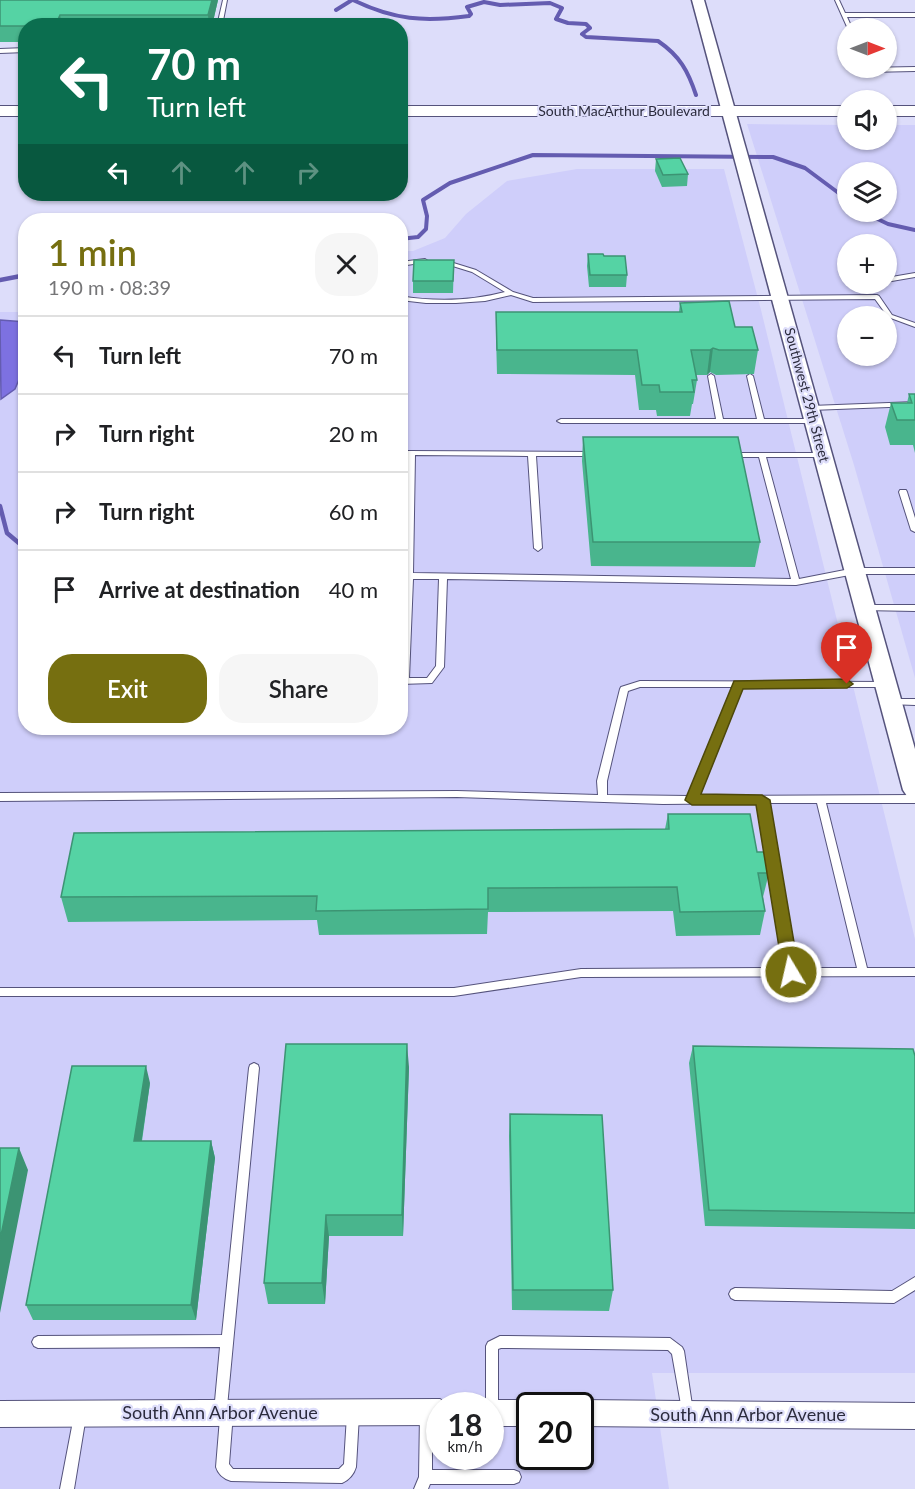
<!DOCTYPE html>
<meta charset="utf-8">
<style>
:root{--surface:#fff;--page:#f6f6f6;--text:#202124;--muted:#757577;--line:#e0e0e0;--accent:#766f10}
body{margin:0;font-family:Lato,sans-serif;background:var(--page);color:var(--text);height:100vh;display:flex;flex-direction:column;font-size:22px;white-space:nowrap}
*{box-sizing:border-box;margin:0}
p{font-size:20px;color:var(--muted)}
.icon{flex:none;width:33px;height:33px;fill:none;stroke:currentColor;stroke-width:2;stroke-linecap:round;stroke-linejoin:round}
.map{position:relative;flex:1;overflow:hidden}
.panel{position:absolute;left:18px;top:213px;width:390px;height:522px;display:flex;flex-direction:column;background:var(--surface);border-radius:24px;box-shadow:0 2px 4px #0004}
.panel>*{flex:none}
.banner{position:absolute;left:18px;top:18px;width:390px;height:183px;border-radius:24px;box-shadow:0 2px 4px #0004;background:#0b6e4f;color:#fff;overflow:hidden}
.needle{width:39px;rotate:90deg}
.tools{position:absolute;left:837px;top:18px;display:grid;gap:12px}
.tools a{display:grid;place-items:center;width:60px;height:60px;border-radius:50%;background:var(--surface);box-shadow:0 2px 4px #0004;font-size:30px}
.speed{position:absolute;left:426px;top:1392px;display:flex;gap:12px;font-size:30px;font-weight:700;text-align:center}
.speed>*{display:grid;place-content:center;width:78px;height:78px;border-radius:50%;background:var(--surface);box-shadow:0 2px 4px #0004;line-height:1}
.speed small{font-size:15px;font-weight:400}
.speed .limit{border:3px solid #111;border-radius:9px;background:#fff;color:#111}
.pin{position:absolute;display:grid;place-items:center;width:51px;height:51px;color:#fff;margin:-62px -26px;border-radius:50% 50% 50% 0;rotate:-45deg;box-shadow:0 0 6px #0007}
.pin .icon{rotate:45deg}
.me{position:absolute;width:66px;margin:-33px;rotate:351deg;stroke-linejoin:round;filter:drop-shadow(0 0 4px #0008)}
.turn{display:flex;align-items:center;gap:21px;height:126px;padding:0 30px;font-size:27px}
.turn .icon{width:78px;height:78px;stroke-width:2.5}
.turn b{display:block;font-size:42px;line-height:51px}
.lanes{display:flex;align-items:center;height:57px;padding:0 30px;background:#0003;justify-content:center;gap:30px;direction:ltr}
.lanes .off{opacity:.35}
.round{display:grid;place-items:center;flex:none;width:63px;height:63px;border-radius:24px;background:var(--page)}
.summary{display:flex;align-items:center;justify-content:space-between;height:102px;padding:0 30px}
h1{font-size:36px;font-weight:600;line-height:45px;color:var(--accent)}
.primary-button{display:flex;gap:12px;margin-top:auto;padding:12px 30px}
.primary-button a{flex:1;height:69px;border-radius:24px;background:var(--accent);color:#fff;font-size:24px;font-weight:600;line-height:69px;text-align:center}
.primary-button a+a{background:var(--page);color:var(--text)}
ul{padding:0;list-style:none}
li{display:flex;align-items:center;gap:18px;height:78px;padding:0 30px;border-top:2px solid var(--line)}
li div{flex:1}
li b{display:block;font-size:22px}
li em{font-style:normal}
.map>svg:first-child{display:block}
.built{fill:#cfcefa;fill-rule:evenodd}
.water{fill:#7d71e1;stroke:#645cb0;stroke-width:1.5}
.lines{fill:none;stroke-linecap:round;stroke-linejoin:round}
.stream-far1{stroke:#645cb0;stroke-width:4}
.stream{stroke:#645cb0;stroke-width:4.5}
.service-casing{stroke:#55537c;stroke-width:2}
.minor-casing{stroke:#55537c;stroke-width:2}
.tertiary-casing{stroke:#55537c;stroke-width:3}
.secondary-casing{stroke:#55537c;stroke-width:2}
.service{fill:#fff;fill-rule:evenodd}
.minor{fill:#fff;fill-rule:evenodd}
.tertiary{fill:#fff;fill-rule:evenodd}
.secondary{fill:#fff;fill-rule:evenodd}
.wall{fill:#49b58d}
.shaded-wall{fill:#3c9473}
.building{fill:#55d3a4;stroke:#3c9473;stroke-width:1.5}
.route{fill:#766f10;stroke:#4d480a;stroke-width:1.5}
.labels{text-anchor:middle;stroke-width:4.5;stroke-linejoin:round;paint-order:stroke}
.far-street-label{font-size:14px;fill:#2b2b3d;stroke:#ddddfa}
.near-street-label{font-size:18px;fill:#2b2b3d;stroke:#ddddfa}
</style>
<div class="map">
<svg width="915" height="1489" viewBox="0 0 915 1489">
<rect width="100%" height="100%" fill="#ddddfa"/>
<path class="built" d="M747,124L847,125L848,140H886L887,125H915V678L854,465ZM848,172H886V212H848ZM848,244H886V284H848ZM848,316H886V356H848Z
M577,169H724L761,310L915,939V1373H652L669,1489H0V312H25L26,728H400L401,251H413L445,238L466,214L507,181ZM440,1406H490V1456H440ZM530,1406H580V1456H530Z"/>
<path class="water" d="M0,320L26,322L25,365L15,389L1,399Z"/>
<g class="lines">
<path class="stream-far1" d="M353,0C394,20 424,22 469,16L471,14L467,7L484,2L500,5L550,3L562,8L556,19L568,23L586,24L590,28L582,34L586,37L658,41C680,56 688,71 696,95
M336,10L352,0
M863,212L888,224L915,230
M400,239L418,237L426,229L427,216L423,200L450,183L533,155L773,157L805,168L848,200"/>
<path class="stream" d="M0,280L26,275
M0,506L7,533L26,549"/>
<defs>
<path id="service" d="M223,0H227L222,26H217Z
M835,0H839L845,13H915V17H847L852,28L848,29Z
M26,48V52L0,53V49Z
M915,67V71L867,72L863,68Z
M425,259L428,261L427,262L400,266V262Z
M443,261H447L476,270L513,292L533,298L877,295L879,296L892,315L915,323V327L888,317L875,299L533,302L511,295L485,301L456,303H426L400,300V296C435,302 471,301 505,292L472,272L443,263Z
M915,273V277L886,282V278Z
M711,374L714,376L723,419H757L747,376L750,374L753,376L764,419H815L819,421L815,423H561L557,421L561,419H716L708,376Z
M915,402V406L811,410L807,408L811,406Z
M408,451L592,452L596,454L592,456H536L542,548L538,551L534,548L528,456L415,455L413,573L791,579L759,457H732L728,455L732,453H823L827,455L826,457H766L799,579L855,568H915V574H855L796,585L447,579L444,667L432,683L400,684ZM413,579H439L436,666L427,678H409Z
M900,490H906L907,492L915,518V532L911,530L899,492Z
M865,605H915V611L862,610L861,608Z
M640,681L889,682L890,684L886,687H742L698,796L915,795V803H826L867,968H915V976L581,977L454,996H0V988H454L581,969L785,968L758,803L663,804L457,797L0,801V793L457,791L598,795L597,781L620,689L621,687ZM640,687H733L689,796L607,795V781L628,691ZM767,803H817L857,968H795Z
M891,699H915V705L888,704L887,702L888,700Z
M254,1063L258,1065L259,1068L227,1407L231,1409L233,1413L229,1464L233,1469H339L344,1464L347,1415L349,1411L353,1409L357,1411L359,1415L356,1467C354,1474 349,1480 342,1483L231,1481C224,1479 218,1474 216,1467L220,1418L216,1416L214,1412L220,1347L38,1348L34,1346L32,1342L34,1338L38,1336L222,1335L249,1068L250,1065Z
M915,1277V1290L894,1303L735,1300L731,1298L729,1294L731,1290L735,1288L892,1291Z
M500,1336L670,1338L682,1347L684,1351L693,1412L691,1416L687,1418L683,1416L672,1354L668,1350L501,1348L498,1349V1410L496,1414L492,1416H490V1406H486V1346L488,1342Z
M426,1409L430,1411L432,1415V1470H514L519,1472L521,1477L519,1482L514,1484H430L428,1489H414L419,1477L420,1415L422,1411Z
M80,1410L84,1412L86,1416L74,1489H60L74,1416L76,1412Z"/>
<path id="minor" d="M440,1399L450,1406H440V1425L0,1427V1401Z
M490,1400H530L540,1406H530V1426H490V1406H480Z
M580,1400L915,1403V1429L580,1426V1406H570Z"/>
<path id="tertiary" d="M692,0H704L915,749V799L907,796L903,790Z"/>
<path id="secondary" d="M0,106H26V116H0Z
M400,106H848V116H400Z
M886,106H915V116H886Z"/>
</defs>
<use href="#service" class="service-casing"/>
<use href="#minor" class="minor-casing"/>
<use href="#tertiary" class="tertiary-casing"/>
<use href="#secondary" class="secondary-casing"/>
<use href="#service" class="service"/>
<use href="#minor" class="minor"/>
<use href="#tertiary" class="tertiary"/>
<use href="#secondary" class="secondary"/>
</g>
<path class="wall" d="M0,0H218L212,26H26V42H0Z
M656,159L688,174L687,186L662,187L655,171Z
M588,254L627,275L626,287H589L587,266Z
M454,260L453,293H413V281Z
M680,303L735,327L758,350L754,374L716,375L710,372L707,375H696L697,380L693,404H692L690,416H657L656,410H639L635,375L497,374L496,336V312H679Z
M909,394H915V453L913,445H890L885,427L891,403H907Z
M583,437L760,542L755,567L591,566L582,461Z
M668,814L757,852L769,873L763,897L765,911L760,935L676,936L673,911L488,912L487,934L319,935L317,920L68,922L61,897L665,829Z
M693,1046L915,1056V1229L705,1226L689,1063Z
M409,1067L403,1236H329L325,1304H268L264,1283Z
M150,1083L142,1141H211L215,1158L196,1320H33L26,1305Z
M510,1114L613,1290L609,1311L512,1310L509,1136Z"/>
<path class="shaded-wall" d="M212,0H218L212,26H209L208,15Z
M60,15L62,26H55Z
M713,348L710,372L707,375L710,350Z
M407,1044L409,1067L403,1236L402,1215Z
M146,1066L150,1083L139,1158L134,1141Z
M211,1141L215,1158L196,1320L191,1305Z
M19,1148L28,1170L0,1313V1240Z
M326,1215L329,1236L325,1304L322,1283Z"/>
<path class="building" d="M0,0H212L208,15H60L55,26H0Z
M680,158L688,174L663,175L656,159Z
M588,254H603L604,256H625L627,275H590Z
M414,260H454L453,281H413Z
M729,301L735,327H752L758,350H719L713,348L710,350H691L697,380H692L694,392H660L659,385H642L637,350H497L496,312H682L680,303Z
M909,394H915V420H897L891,403H912Z
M583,437H738L760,542H593Z
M668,814H750L757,852H765L769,873H758L765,911L680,912L677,887L488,888V909L316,911L317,896L61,897L74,833L669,829Z
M286,1044H407L402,1215H326L322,1283H264Z
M693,1046L913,1049L915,1056V1213L709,1210Z
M72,1066H146L134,1141H211L191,1305H26Z
M510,1114L602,1115L613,1290H513Z
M0,1148H19L0,1240Z"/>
<path class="route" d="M847,679L853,684L847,688L743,689L701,794L762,795L770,800L799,972L797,977L791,979L786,977L783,972L756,805H692L685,800L734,681Z"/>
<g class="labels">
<g class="far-street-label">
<text x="624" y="116">South MacArthur Boulevard</text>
<text transform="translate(807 395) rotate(75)" y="5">Southwest 29th Street</text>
</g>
<g class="near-street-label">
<text x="220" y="1419">South Ann Arbor Avenue</text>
<text x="748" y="1421">South Ann Arbor Avenue</text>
</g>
</g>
</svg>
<div class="tools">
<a><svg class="needle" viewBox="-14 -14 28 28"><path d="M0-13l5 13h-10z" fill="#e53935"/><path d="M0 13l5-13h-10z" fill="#757577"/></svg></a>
<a><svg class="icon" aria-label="sound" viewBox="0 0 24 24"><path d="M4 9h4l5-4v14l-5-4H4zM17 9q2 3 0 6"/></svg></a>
<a><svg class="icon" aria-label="layers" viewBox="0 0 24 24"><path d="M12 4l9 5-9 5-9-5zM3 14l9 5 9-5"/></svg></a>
<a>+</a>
<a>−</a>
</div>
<div class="speed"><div>18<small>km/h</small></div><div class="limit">20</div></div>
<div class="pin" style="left:847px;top:684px;background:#d93025"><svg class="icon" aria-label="arrive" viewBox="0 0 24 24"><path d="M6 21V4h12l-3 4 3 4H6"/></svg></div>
<svg class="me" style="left:791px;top:972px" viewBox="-20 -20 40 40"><circle r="17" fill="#766f10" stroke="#fff" stroke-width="3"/><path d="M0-11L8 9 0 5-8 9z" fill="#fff"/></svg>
<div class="banner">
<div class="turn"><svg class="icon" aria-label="left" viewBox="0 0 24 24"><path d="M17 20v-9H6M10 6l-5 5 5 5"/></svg><div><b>70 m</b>Turn left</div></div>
<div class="lanes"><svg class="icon" aria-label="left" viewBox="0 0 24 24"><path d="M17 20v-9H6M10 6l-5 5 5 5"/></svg><svg class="icon off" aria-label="ahead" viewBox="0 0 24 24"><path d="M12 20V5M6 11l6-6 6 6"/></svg><svg class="icon off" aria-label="ahead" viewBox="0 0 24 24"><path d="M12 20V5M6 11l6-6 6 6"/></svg><svg class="icon off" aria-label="right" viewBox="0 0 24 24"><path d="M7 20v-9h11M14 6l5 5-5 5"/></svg></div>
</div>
<section class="panel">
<div class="summary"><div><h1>1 min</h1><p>190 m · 08:39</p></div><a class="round"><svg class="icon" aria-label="close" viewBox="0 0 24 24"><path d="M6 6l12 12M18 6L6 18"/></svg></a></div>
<ul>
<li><svg class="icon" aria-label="left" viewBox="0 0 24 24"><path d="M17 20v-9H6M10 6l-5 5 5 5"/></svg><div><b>Turn left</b></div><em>70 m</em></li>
<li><svg class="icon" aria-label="right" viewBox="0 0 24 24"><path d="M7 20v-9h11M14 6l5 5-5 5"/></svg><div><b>Turn right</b></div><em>20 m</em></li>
<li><svg class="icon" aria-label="right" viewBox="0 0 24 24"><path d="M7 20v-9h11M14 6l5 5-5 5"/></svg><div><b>Turn right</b></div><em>60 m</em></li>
<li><svg class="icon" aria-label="arrive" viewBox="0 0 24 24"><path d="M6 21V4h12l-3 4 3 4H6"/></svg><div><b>Arrive at destination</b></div><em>40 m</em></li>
</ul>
<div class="primary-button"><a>Exit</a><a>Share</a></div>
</section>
</div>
